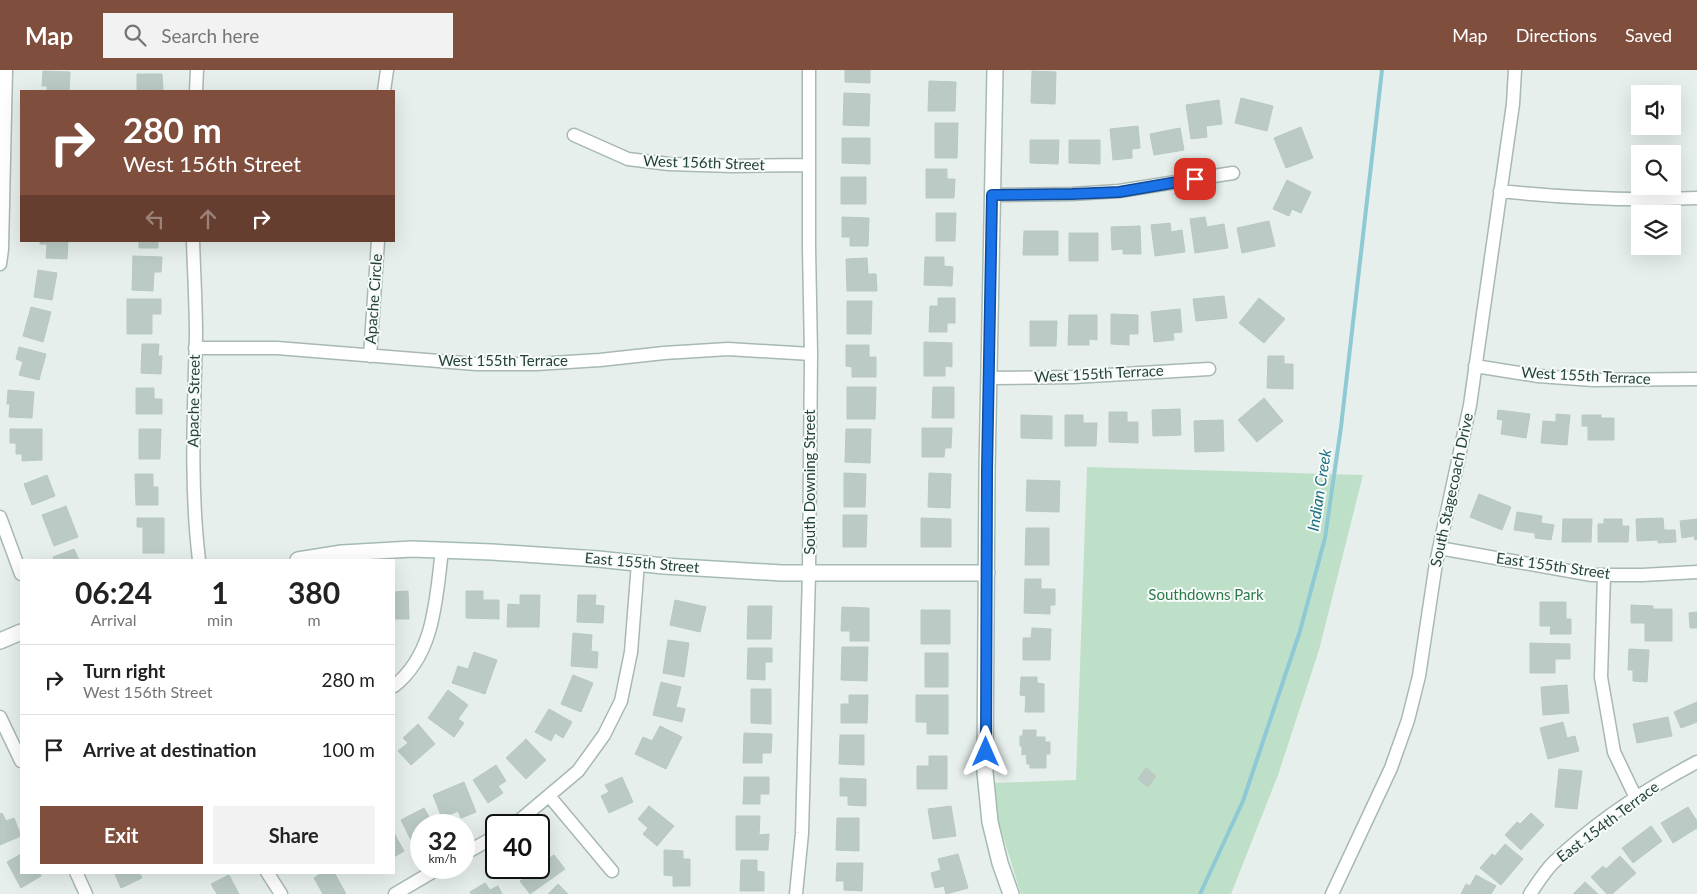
<!DOCTYPE html>
<style>
:root{--surface:#fff;--page:#f2f2f2;--text:#222;--muted:#767676;--line:#e0e0e0;--accent:#804e3d}
body{margin:0;font-family:Lato,sans-serif;background:var(--page);color:var(--text);height:100vh;display:flex;flex-direction:column;font-size:19px;white-space:nowrap}
*{box-sizing:border-box;margin:0}
p{font-size:16px;color:var(--muted)}
.icon{flex:none;width:28px;height:28px;fill:none;stroke:currentColor;stroke-width:2;stroke-linecap:round;stroke-linejoin:round}
.map{position:relative;flex:1;overflow:hidden}
.panel{position:absolute;left:20px;top:489px;width:375px;height:315px;display:flex;flex-direction:column;background:var(--surface);border-radius:0px;box-shadow:0 5px 20px #0002}
.panel>*{flex:none}
.top-card{position:absolute;left:20px;top:20px;width:375px;height:152px;border-radius:0px;box-shadow:0 5px 20px #0002;background:#804e3d;color:#fff;overflow:hidden}
.buttons{position:absolute;left:1631px;top:15px;display:grid;gap:10px}
.buttons a{display:grid;place-items:center;width:50px;height:50px;border-radius:0px;background:var(--surface);box-shadow:0 5px 20px #0002;font-size:25px}
.speed{position:absolute;left:410px;top:744px;display:flex;gap:10px;font-size:25px;font-weight:700;text-align:center}
.speed>*{display:grid;place-content:center;width:65px;height:65px;border-radius:50%;background:var(--surface);box-shadow:0 5px 20px #0002;line-height:1}
.speed small{font-size:12px;font-weight:400}
.speed .limit{border:2px solid #111;border-radius:8px;background:#fff;color:#111}
.pin{position:absolute;display:grid;place-items:center;width:42px;height:42px;color:#fff;margin:-21px;border-radius:10px;box-shadow:0 2px 8px #0006}
.me{position:absolute;width:55px;margin:-28px;rotate:0deg;stroke-linejoin:round;filter:drop-shadow(0 0 4px #0008)}
.turn{display:flex;align-items:center;gap:18px;height:105px;padding:0 20px;font-size:22px}
.turn .icon{width:65px;height:65px;stroke-width:2.5}
.turn b{display:block;font-size:35px;line-height:42px}
.lanes{display:flex;align-items:center;height:48px;padding:0 20px;background:#0003;justify-content:center;gap:25px;direction:ltr}
.lanes .off{opacity:.35}
.eta{display:flex;justify-content:space-evenly;align-items:center;height:85px;text-align:center}
.eta b{font-size:30px;font-weight:700;line-height:35px}
.cta{display:flex;gap:10px;margin-top:auto;padding:10px 20px}
.cta a{flex:1;height:58px;border-radius:0px;background:var(--accent);color:#fff;font-size:20px;font-weight:700;line-height:58px;text-align:center}
.cta a+a{background:var(--page);color:var(--text)}
ul{padding:0;list-style:none}
li{display:flex;align-items:center;gap:15px;height:70px;padding:0 20px;border-top:1px solid var(--line)}
li div{flex:1}
li b{display:block;font-size:19px}
li em{font-style:normal}
header{display:flex;align-items:center;gap:30px;box-sizing:border-box;height:70px;padding:0 25px;background:var(--accent);color:#fff}
header strong{font-size:24px}
nav{display:flex;gap:28px;margin-inline-start:auto;font-size:18px}
.search{width:350px;height:45px;background:var(--page);display:flex;align-items:center;gap:12px;box-sizing:border-box;padding:0 18px;border-radius:0px;color:var(--muted);font-size:19px}
.map>svg:first-child{display:block}
.green{fill:#bfe0c8}
.lines{fill:none;stroke-linecap:round;stroke-linejoin:round}
.stream{stroke:#8ec9d4;stroke-width:4}
.building{fill:#bbcac4;stroke:#b8c9c2}
.street-casing{stroke:#a8b8b2;stroke-width:15}
.secondary-casing{stroke:#a4bbb3;stroke-width:18}
.street{stroke:#fff;stroke-width:12}
.secondary{stroke:#fff;stroke-width:15}
.route-casing{stroke:#114b97;stroke-width:12}
.route{stroke:#1a73e8;stroke-width:9}
.labels{text-anchor:middle;stroke-width:4;stroke-linejoin:round;paint-order:stroke}
.street-label{font-size:15px;fill:#24423a;stroke:#f7fbf9}
.park-label{font-size:15px;fill:#2d7a4b;stroke:#f7fbf9}
.water-label{font-size:16px;font-style:italic;fill:#1c6f80;stroke:#f7fbf9}
</style>
<header>
<strong>Map</strong>
<div class="search"><svg class="icon" aria-label="search" viewBox="0 0 24 24"><circle cx="10" cy="10" r="6"/><path d="M15 15l6 6"/></svg>Search here</div>
<nav><a>Map</a><a>Directions</a><a>Saved</a></nav>
</header>
<div class="map">
<svg width="1697" height="824" viewBox="0 0 1697 824">
<rect width="100%" height="100%" fill="#e6efeb"/>
<path class="green" d="M1087,397L1363,405L1319,580L1278,705L1231,824H1021L998,750L994,713L1076,710Z"/>
<g class="lines">
<path class="stream" d="M1200,824L1243,731L1300,561L1325,468L1341,357L1382,0"/>
</g>
<path class="building" d="M845,0H870V13L845,12Z
M43,1L70,2L69,21H47V16H42Z
M1032,1L1056,2L1055,34L1031,33Z
M137,4H162L163,20L137,21Z
M929,11L956,12L955,41H928Z
M844,23L870,24L869,56L843,55Z
M1241,28L1273,36L1267,61L1235,53Z
M1219,30L1222,54L1206,56L1207,67L1191,69L1186,35Z
M935,53H958L957,88H935Z
M1138,56L1140,78L1132,79V88L1113,90L1110,59Z
M1301,57L1313,88L1286,98L1274,68Z
M1180,58L1184,80L1154,85L1150,64Z
M842,68H870V94L842,93Z
M1030,70H1059L1058,94L1030,93Z
M1069,70H1100V94L1069,93Z
M926,99H947V109H955L954,128H926Z
M841,107H866V134H841Z
M1287,110L1311,122L1301,143L1292,139L1289,146L1273,139Z
M936,143H956L955,171H936Z
M842,147L869,148L868,176H850V167H842Z
M1205,147L1207,157L1224,154L1228,178L1195,183L1190,149Z
M1269,151L1275,176L1242,183L1237,158Z
M1170,153L1171,162L1182,160L1185,182L1155,186L1151,155Z
M1140,156L1141,184H1123V179L1112,180L1111,157Z
M1024,161H1058V185H1023Z
M1069,163H1098V191H1069Z
M40,171H68L67,189L46,188L47,174H40Z
M139,171H158V178H139Z
M133,186L162,187L161,202H154L153,221L132,220Z
M925,187H944V196L953,197L952,216L924,215Z
M867,188L868,204H876L877,221H847L846,189Z
M38,200L57,203L52,230L34,227Z
M1224,226L1227,248L1196,251L1193,229Z
M938,228H955V253H947V262H929L930,236H938Z
M1259,228L1285,249L1264,273L1239,253Z
M127,229H161V244H152V264H127Z
M847,231H872L871,264H847Z
M31,237L51,242L43,272L23,266Z
M1180,239L1182,262L1173,263L1174,270L1154,272L1151,242Z
M1111,244L1138,245V264H1129V275L1111,274Z
M1069,245H1097V270L1089,269V275H1068Z
M1030,251H1057L1056,276H1030Z
M924,272L952,273V297L945,296V306H924Z
M142,274H159L158,286H162L161,304L141,303Z
M846,275H869V287H876V307H852V297L846,296Z
M19,277L46,284L39,310L19,305L23,292L16,289Z
M1268,286H1284V294H1293V319L1267,318Z
M847,317H876L875,349H847Z
M933,317H954V348H932Z
M136,318H154V329H162V344H136Z
M8,320L34,322L32,348L9,347L10,334H7Z
M1264,328L1283,351L1257,372L1238,350Z
M1180,339L1181,365L1153,366L1152,340Z
M1498,340L1530,344L1526,368L1501,364L1503,350L1497,349Z
M1109,342H1127V352H1138V373L1109,372Z
M1556,344L1570,345L1567,375L1541,373L1543,351L1556,352Z
M1021,345L1052,346V369L1021,368Z
M1065,345H1083V353H1097L1096,376H1065Z
M1582,345H1601V348H1614V370H1588V356H1582Z
M1223,350L1224,381L1195,382L1194,351Z
M922,358H952L951,378H945L944,387H922Z
M10,359H42V390L22,391V384H16V373H10Z
M139,359H161L160,389H139Z
M846,359H871L870,393L845,392Z
M844,403L866,404L865,437H844Z
M929,403L951,404L950,438L928,437Z
M135,404H153V417H158V435H136Z
M47,405L55,426L32,435L24,414Z
M1027,410L1060,411L1059,442L1026,441Z
M1479,424L1511,437L1502,460L1470,447Z
M66,436L78,467L54,476L42,445Z
M1517,442L1542,446L1541,453L1554,455L1551,470L1535,468V463L1514,460Z
M843,445H867L866,477H843Z
M137,448H164V483H143V457H137Z
M921,448L951,449V477H921Z
M1663,448L1664,460H1675L1676,472L1658,473V470L1637,471L1636,449Z
M1563,449H1592L1591,472H1562Z
M1604,449H1622V456H1629L1628,472H1598V454H1604Z
M1697,449V469L1695,470L1694,466L1682,468L1680,451Z
M1026,458H1049V495H1025Z
M74,479L79,490H54L53,487Z
M1025,509H1041V519H1055V535H1050V544L1024,543Z
M408,521L409,549H394V522Z
M466,521H483V530H499V549L466,548Z
M520,525H540L539,557H507L508,534L520,535Z
M578,525H596L595,535L604,536L603,553L577,552Z
M675,530L706,537L700,562L670,555Z
M1540,532H1566V549H1571V564H1550L1551,556H1540Z
M1631,535L1653,536V539H1672V571H1645V553H1631Z
M748,536H772L771,569H747Z
M842,537L869,538V571H850V561H841Z
M921,540H950V574H921Z
M1697,542V558H1690L1689,543Z
M1032,558L1051,559L1050,590H1023V568H1031Z
M573,563L592,565L591,581L598,582L597,598L571,596Z
M668,570L689,573L684,607L663,603Z
M1530,573L1570,574V589H1555V603H1530Z
M842,577H868L867,611L841,610Z
M748,578H772V592H765V610L747,609Z
M1629,579L1649,580L1647,612L1633,611V600H1628Z
M474,582L497,590L485,624L452,613L458,596L468,599Z
M925,583H948V617H925Z
M573,605L593,613L581,642L561,634Z
M1021,607H1037V613L1044,614V642H1025L1026,626L1020,625Z
M661,612L681,617L676,637L685,639L682,652L653,645Z
M1567,615L1569,643L1543,645L1541,617Z
M751,619H771V654L751,653Z
M448,620L468,635L458,649L464,653L454,667L428,648Z
M849,625H868L867,653H841V634H849Z
M916,625H948V664H927V652H916Z
M1697,632V652L1681,658L1674,642Z
M549,639L572,652L563,668L555,663L551,671L535,662Z
M1668,647L1672,666L1637,673L1633,654Z
M1563,652L1567,668L1575,666L1579,681L1548,689L1540,658Z
M418,654L435,674L411,695L398,681L408,673L403,668Z
M660,656L682,667L666,699L635,684L643,667L652,671Z
M1023,660H1036V667H1045V672H1050V684H1046V698H1030V694H1027L1026,684L1022,685V676H1020V666H1023Z
M744,663L772,664L771,683H762V693H743Z
M840,665H864V695L839,694Z
M526,669L546,690L526,709L506,688Z
M929,686H947V719H917V696H929Z
M496,695L506,711L498,716L503,723L488,733L473,710Z
M1146,698L1156,706L1148,717L1138,709Z
M1559,699L1582,701L1577,739L1555,737Z
M622,707L633,732L609,743L601,726L609,722L605,715Z
M744,707H769V724H760V734H743Z
M840,708L866,709V736L848,735V726H840Z
M464,712L476,742L461,748L458,741L442,748L433,725Z
M649,736L674,756L657,776L643,764L648,758L638,749Z
M951,736L956,766L933,769L928,739Z
M1688,737L1697,751V758L1673,773L1661,753Z
M424,738L433,754L421,755V769L413,774L401,750Z
M2,743L6,751L14,748L21,766L0,775V744Z
M1531,743L1544,755L1521,780L1505,765L1517,752L1520,754Z
M736,746H760L759,765L769,764L768,780H736Z
M837,748H859V781L836,780Z
M1651,756L1662,771L1633,793L1622,778Z
M394,763L404,781L394,787Z
M1505,774L1523,789L1501,815L1480,798L1492,784L1495,786Z
M664,780L683,781V789H690V816H673V806L664,805Z
M539,783L545,791L554,785L565,799L530,824L520,811L526,807L519,798H539Z
M21,784V802H39L41,806L21,818L7,792Z
M958,784L968,818L946,824L944,816L935,818L931,803L941,800L938,789Z
M1620,786L1636,803L1612,824H1607L1591,807L1603,796L1606,799Z
M741,790H757V801L764,802V821H740Z
M837,793H863L862,821L844,820V811H836Z
M114,802H139L142,808L121,818Z
M323,802H334L346,824H323L314,808Z
M229,805L239,824H217L211,814Z
M1476,805L1496,816L1491,824H1461L1466,814L1470,816Z
M1585,812L1598,824H1573Z
M485,813L490,820L498,816L502,824H471L470,822Z
M558,814L568,824H548Z"/>
<g class="lines">
<defs>
<path id="street" d="M196,21L197,0
M384,21L387,0
M574,65L628,89L669,94L733,96L809,95
M1500,121C1566,128 1631,131 1697,128
M992,125L1072,124L1119,121L1233,103
M193,171C194,203 196,235 196,266C194,341 190,415 199,490
M0,194L2,179L6,0
M195,278H277L476,294H536L600,290L664,283L728,279L811,284
M370,286L378,171
M1475,296L1538,306L1593,310L1697,309
M989,308L1073,307L1209,299
M0,447L21,504
M1439,478L1592,505H1642L1697,502
M1604,505L1601,607L1614,682L1636,728
M394,616C435,584 436,528 442,480
M0,647L21,691
M550,727L612,801
M514,755L578,701L604,665L621,631L631,582L638,493
M464,784L496,766
M76,802L86,824
M267,802L281,824
M395,824L439,798
M796,824L802,763L809,503L811,284L809,177V0
M1332,824L1391,698L1408,650L1419,606L1436,493L1470,335L1513,34L1515,0
M1530,824C1537,814 1544,802 1553,793C1595,752 1646,719 1697,692"/>
<path id="secondary" d="M995,0L987,401L985,702L990,752L1000,793L1011,824
M298,490L342,483L412,479L492,482L598,489L664,496L782,503H987
M0,571L21,562"/>
</defs>
<use href="#street" class="street-casing"/>
<use href="#secondary" class="secondary-casing"/>
<use href="#street" class="street"/>
<use href="#secondary" class="secondary"/>
</g>
<g class="lines">
<defs>
<path id="route" d="M986,682L987,401L992,125L1072,124L1119,122L1195,109"/>
</defs>
<use href="#route" class="route-casing"/>
<use href="#route" class="route"/>
</g>
<g class="labels">
<g class="street-label">
<text transform="translate(704 93) rotate(2)" y="5">West 156th Street</text>
<text transform="translate(374 229) rotate(-86)" y="5">Apache Circle</text>
<text x="503" y="296">West 155th Terrace</text>
<text transform="translate(1099 304) rotate(-3)" y="5">West 155th Terrace</text>
<text transform="translate(1586 306) rotate(3)" y="5">West 155th Terrace</text>
<text transform="translate(194 331) rotate(-89)" y="5">Apache Street</text>
<text transform="translate(810 412) rotate(-90)" y="5">South Downing Street</text>
<text transform="translate(1452 420) rotate(-78)" y="5">South Stagecoach Drive</text>
<text transform="translate(642 493) rotate(5)" y="5">East 155th Street</text>
<text transform="translate(1553 496) rotate(8)" y="5">East 155th Street</text>
<text transform="translate(1608 752) rotate(-37)" y="5">East 154th Terrace</text>
</g>
<g class="park-label">
<text x="1206" y="530">Southdowns Park</text>
</g>
<g class="water-label">
<text transform="translate(1319 420) rotate(-81)" y="6">Indian Creek</text>
</g>
</g>
</svg>
<div class="buttons">
<a><svg class="icon" aria-label="sound" viewBox="0 0 24 24"><path d="M4 9h4l5-4v14l-5-4H4zM17 9q2 3 0 6"/></svg></a>
<a><svg class="icon" aria-label="search" viewBox="0 0 24 24"><circle cx="10" cy="10" r="6"/><path d="M15 15l6 6"/></svg></a>
<a><svg class="icon" aria-label="layers" viewBox="0 0 24 24"><path d="M12 4l9 5-9 5-9-5zM3 14l9 5 9-5"/></svg></a>
</div>
<div class="speed"><div>32<small>km/h</small></div><div class="limit">40</div></div>
<div class="pin" style="left:1195px;top:109px;background:#d93025"><svg class="icon" aria-label="arrive" viewBox="0 0 24 24"><path d="M6 21V4h12l-3 4 3 4H6"/></svg></div>
<svg class="me" style="left:986px;top:682px" viewBox="-20 -20 40 40"><path d="M0-17L14 15 0 8-14 15z" fill="#1a73e8" stroke="#fff" stroke-width="4"/></svg>
<div class="top-card">
<div class="turn"><svg class="icon" aria-label="right" viewBox="0 0 24 24"><path d="M7 20v-9h11M14 6l5 5-5 5"/></svg><div><b>280 m</b>West 156th Street</div></div>
<div class="lanes"><svg class="icon off" aria-label="left" viewBox="0 0 24 24"><path d="M17 20v-9H6M10 6l-5 5 5 5"/></svg><svg class="icon off" aria-label="ahead" viewBox="0 0 24 24"><path d="M12 20V5M6 11l6-6 6 6"/></svg><svg class="icon" aria-label="right" viewBox="0 0 24 24"><path d="M7 20v-9h11M14 6l5 5-5 5"/></svg></div>
</div>
<section class="panel">
<div class="eta">
<div><b>06:24</b><p>Arrival</p></div>
<div><b>1</b><p>min</p></div>
<div><b>380</b><p>m</p></div>
</div>
<ul>
<li><svg class="icon" aria-label="right" viewBox="0 0 24 24"><path d="M7 20v-9h11M14 6l5 5-5 5"/></svg><div><b>Turn right</b><p>West 156th Street</p></div><em>280 m</em></li>
<li><svg class="icon" aria-label="arrive" viewBox="0 0 24 24"><path d="M6 21V4h12l-3 4 3 4H6"/></svg><div><b>Arrive at destination</b></div><em>100 m</em></li>
</ul>
<div class="cta"><a>Exit</a><a>Share</a></div>
</section>
</div>
